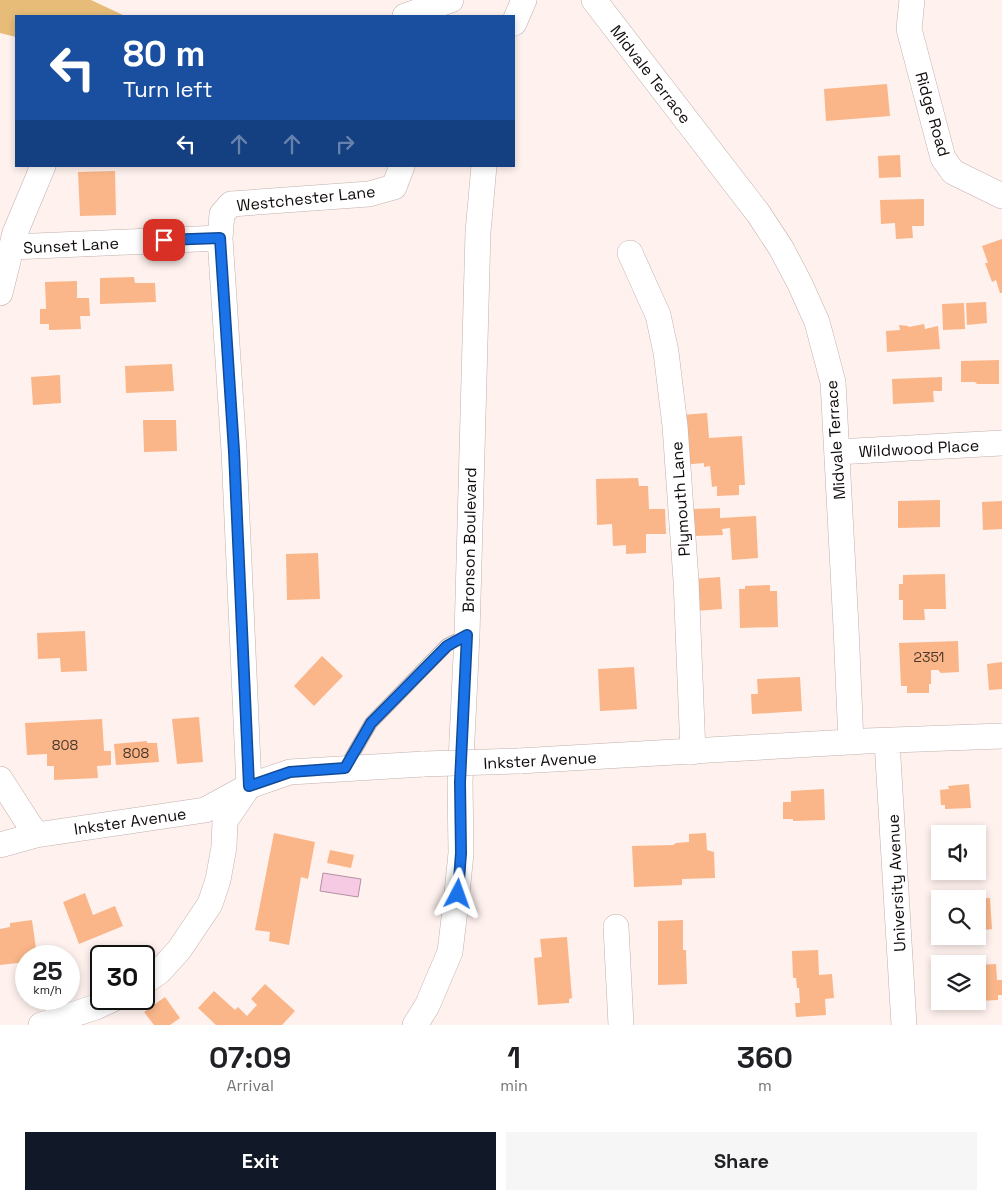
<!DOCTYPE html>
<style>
:root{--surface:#fff;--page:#f6f6f6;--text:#202124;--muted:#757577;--accent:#111827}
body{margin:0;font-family:"Space Grotesk",sans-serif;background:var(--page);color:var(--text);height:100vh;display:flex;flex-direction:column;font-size:19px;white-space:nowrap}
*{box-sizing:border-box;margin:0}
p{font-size:16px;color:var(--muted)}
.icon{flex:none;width:28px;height:28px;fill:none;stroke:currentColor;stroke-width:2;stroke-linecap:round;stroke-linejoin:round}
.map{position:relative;height:1025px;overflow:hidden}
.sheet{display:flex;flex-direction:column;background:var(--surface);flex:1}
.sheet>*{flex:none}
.banner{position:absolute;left:15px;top:15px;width:500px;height:152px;border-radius:0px;box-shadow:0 2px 8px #0003;background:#1a4fa0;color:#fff;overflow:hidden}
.buttons{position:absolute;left:931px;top:825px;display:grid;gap:10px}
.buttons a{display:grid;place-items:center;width:55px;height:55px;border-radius:0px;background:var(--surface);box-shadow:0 2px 8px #0003;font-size:25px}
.speed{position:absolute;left:15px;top:945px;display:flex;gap:10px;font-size:25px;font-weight:700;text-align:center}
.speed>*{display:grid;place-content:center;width:65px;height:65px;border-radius:50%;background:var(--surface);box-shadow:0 2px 8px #0003;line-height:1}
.speed small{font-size:12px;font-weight:400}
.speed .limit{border:2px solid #111;border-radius:8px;background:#fff;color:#111}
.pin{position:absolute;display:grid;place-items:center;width:42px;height:42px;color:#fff;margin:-21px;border-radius:10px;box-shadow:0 2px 8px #0006}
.me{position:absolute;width:55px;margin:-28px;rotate:4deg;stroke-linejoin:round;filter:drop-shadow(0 0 4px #0008)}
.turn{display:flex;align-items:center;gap:18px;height:105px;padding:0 25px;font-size:22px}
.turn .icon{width:65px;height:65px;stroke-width:2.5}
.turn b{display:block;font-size:35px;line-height:42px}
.lanes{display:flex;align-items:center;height:48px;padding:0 25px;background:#0003;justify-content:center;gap:25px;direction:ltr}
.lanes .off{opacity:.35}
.eta{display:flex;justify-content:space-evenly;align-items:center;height:85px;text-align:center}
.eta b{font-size:30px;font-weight:700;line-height:35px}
.cta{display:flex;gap:10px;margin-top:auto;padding:10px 25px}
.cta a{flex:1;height:58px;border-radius:0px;background:var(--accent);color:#fff;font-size:20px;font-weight:700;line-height:58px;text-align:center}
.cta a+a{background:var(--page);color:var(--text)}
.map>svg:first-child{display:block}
.forest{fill:#e7bc78}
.water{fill:#f7cae3;stroke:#b291a2}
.building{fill:#fab689}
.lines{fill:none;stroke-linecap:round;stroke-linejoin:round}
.lane-casing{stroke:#c0b1ad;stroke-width:14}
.street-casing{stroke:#c0b1ad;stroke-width:26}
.lane{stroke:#fff;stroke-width:12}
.street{stroke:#fff;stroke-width:25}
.street-bridge-casing{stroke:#c0b1ad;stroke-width:26;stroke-linecap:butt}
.street-bridge{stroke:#fff;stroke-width:25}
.route-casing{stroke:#114b97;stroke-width:12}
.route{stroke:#1a73e8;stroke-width:9}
.labels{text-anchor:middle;stroke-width:4;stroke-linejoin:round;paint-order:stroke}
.number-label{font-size:14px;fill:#4b362a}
.street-label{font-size:16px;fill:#110c0b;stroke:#fff}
</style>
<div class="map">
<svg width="1002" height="1025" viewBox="0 0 1002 1025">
<rect width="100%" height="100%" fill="#fef1ee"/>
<path class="forest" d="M0,0H91L125,16H16V37L0,33Z"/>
<path class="water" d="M323,873L361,879L358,897L320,891Z"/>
<path class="building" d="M887,84L890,116L826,121L824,89Z
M900,155L901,177L879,178L878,156Z
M115,171L116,215L80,216L78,172Z
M924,199V226H912L913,238L896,239L895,223L881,224L880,200Z
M1002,239V293H1000L996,280L992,282L985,263H988L982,246Z
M134,277L135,283H155L156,302L100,304V278Z
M77,281V298H89L90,316H80L81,329L49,330V324H40V309H46L45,282Z
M986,302L987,323L967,325L966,303Z
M964,303L965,329L943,330L942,304Z
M924,324L925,329L938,326L940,349L887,352L886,331L900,330L899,325L908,326L909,327Z
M999,360V384H977L975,382H961V361Z
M172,364L174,391L126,393L125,366Z
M60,375L61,403L33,405L31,377Z
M942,377V391H933L934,402L893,404L892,379Z
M707,413L709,438L742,436L745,485H739V495L717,496V486L712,487L710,466L704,467V463L682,465V415Z
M143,420H176L177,451L144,452Z
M638,478L639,486H648L649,509H665L666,534H646V553L626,554V545L613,546L612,524L597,525L596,479Z
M940,500V527L898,528V501Z
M1002,501V529L983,530L982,502Z
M720,508V518L756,516L758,558L732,560L730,528L722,529L723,535L694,536L693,509Z
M318,553L320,599L287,600L286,554Z
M945,574L946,609H924L925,620H903V600H899V584H903V575Z
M720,577L722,609L695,611L693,579Z
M770,585V591H777L778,627L740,628L739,589H745V586Z
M85,631L87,671L61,672L60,658L38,659L37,633Z
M958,641L959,672L941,673L938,670H931V684H929V693H907V686H901L899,643Z
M322,656L343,676L314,706L294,686Z
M1002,662V689L989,690L987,664Z
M634,667L637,709L600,711L598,669Z
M800,677L802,711L752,714L751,694H758L757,679Z
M199,717L203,762L177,764L172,719Z
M102,719L104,751H111V765L97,766L98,778L54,780V766H47V754L27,755L25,723Z
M147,741V743H157L159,762L116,765L114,744Z
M969,784L971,808L945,809V805H941L940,790L949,789L948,786Z
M824,789L825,820L793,821V819H783V802H791V791Z
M980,832L984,860L978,861V833Z
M274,833L315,842L308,879L301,877L289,945L269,941L270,932L255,930Z
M706,833L707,850L714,852L715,878L682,879V885L634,887L632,846L673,845L676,843L689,842V834Z
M330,850L354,855L351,868L327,863Z
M85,893L93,915L115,906L123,926L79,944L63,902Z
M990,898L992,929L978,931V899Z
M32,920L37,956H26V962L0,965V929L10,927V923Z
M683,920V950H686L687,984L658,985V921Z
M567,937L572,998L569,999V1003L538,1005L534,958L542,957L540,939Z
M818,950L819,975L832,974L834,998L825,999L826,1015L796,1017L795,1003H800L799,988H797L796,978H793L792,951Z
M996,964L997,980H1002V995H998V1000L978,1001V965Z
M265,984L295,1011L282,1025H216L198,1008L214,991L235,1010L238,1007L247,1016L257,1005L251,999Z
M165,997L180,1018L170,1025H154L144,1012Z"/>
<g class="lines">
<defs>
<path id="lane" d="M345,768L371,723L447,645L467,635"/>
<path id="street" d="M594,0L758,213L781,248L800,284L817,322L833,382L846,627L851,742
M912,0L909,29L943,158L953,172L1002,196
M405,16L451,0
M514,23L524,0
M12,247L220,238
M630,253L658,315L666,352L675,426L686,580L693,752
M0,293L15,233L43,166
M837,452L1002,443
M887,741L904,1025
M519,761L866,741L1002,736
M0,779L36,835
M0,845L36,835L205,810L249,786L290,772L424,764
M616,927L621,1025
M144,982L159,972L179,950L210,904L218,880L224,847L225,821L249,786L234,451L220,238L222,214L231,204L369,194L394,187L402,166
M41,1025L96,1007L113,999
M415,1025L427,1006L450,952L457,893L461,853L460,782L467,635L478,232L484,166"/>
</defs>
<use href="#lane" class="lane-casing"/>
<use href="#street" class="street-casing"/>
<use href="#lane" class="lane"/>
<use href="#street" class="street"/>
<defs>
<path id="street-bridge" d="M424,764L519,761"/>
</defs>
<use href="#street-bridge" class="street-bridge-casing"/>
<use href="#street-bridge" class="street-bridge"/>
</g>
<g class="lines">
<defs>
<path id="route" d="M164,240L220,238L234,451L249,786L290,772L345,768L371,723L447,646L467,635L460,782L461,853L458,894"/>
</defs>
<use href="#route" class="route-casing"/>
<use href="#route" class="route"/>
</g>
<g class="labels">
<g class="number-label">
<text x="929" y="662">2351</text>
<text x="65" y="750">808</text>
<text x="136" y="758">808</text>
</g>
<g class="street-label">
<text transform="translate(651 74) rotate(52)" y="6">Midvale Terrace</text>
<text transform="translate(933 114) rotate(74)" y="6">Ridge Road</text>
<text transform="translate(306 198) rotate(-6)" y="6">Westchester Lane</text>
<text transform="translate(71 245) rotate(-3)" y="6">Sunset Lane</text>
<text transform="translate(835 440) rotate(-94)" y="6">Midvale Terrace</text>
<text transform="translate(919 448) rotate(-3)" y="6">Wildwood Place</text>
<text transform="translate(680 499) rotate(-94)" y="6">Plymouth Lane</text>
<text transform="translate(469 540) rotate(-89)" y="6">Bronson Boulevard</text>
<text transform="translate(540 760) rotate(-3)" y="6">Inkster Avenue</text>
<text transform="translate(130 821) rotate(-8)" y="6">Inkster Avenue</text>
<text transform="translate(896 883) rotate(-93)" y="6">University Avenue</text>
</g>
</g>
</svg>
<div class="buttons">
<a><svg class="icon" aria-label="sound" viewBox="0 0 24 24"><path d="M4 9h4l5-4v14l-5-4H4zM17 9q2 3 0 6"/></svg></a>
<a><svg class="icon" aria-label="search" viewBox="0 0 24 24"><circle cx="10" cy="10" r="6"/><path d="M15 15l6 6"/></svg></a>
<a><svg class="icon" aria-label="layers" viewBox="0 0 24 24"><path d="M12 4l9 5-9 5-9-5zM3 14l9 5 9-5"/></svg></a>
</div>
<div class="speed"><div>25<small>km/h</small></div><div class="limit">30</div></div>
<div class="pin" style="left:164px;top:240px;background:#d93025"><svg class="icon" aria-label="arrive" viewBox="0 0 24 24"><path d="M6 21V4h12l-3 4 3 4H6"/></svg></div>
<svg class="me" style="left:458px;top:894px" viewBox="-20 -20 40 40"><path d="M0-17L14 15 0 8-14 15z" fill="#1a73e8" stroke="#fff" stroke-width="4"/></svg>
<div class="banner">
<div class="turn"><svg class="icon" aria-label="left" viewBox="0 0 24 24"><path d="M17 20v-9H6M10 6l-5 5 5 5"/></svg><div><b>80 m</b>Turn left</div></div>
<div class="lanes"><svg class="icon" aria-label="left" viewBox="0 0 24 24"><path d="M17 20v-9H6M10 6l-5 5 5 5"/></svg><svg class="icon off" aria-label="ahead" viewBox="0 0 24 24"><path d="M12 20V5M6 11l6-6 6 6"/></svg><svg class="icon off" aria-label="ahead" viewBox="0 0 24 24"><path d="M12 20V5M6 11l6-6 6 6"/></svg><svg class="icon off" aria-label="right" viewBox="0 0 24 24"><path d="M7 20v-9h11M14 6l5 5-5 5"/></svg></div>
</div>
</div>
<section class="sheet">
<div class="eta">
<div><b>07:09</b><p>Arrival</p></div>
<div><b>1</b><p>min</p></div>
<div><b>360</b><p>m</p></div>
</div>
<div class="cta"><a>Exit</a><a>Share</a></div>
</section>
